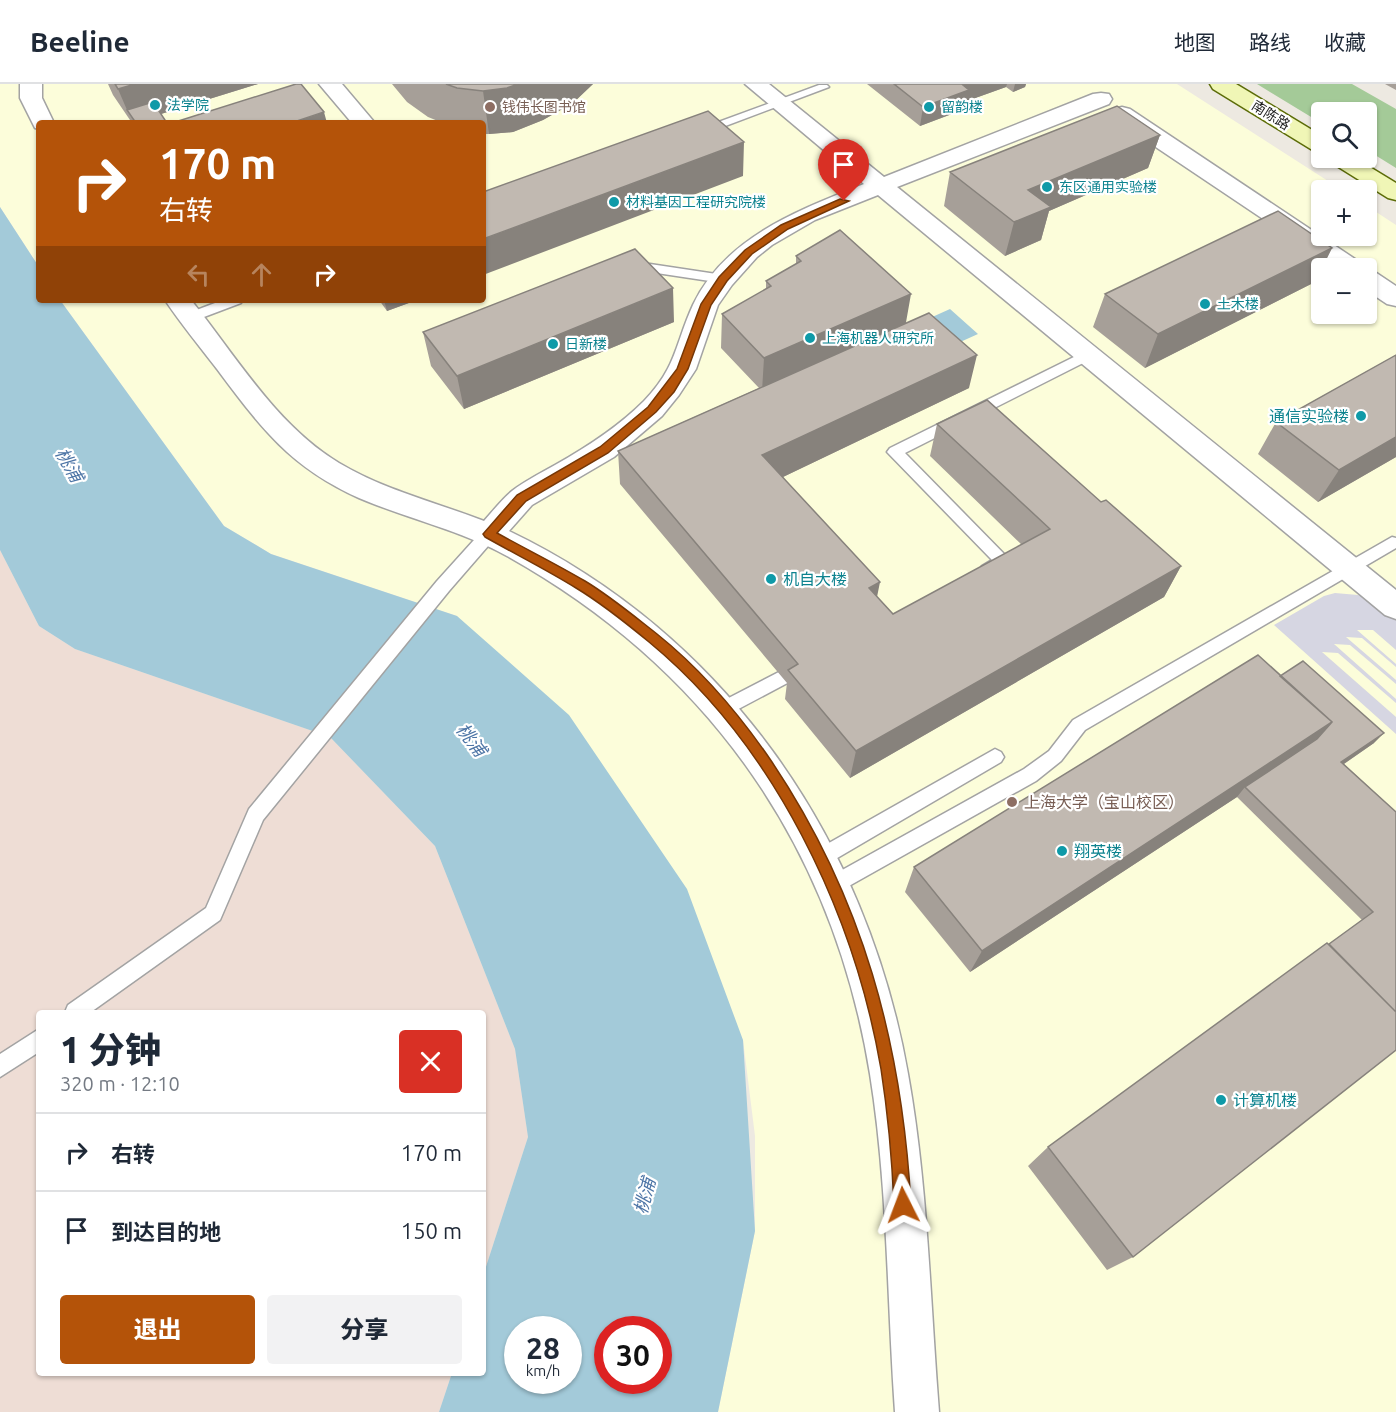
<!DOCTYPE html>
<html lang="zh">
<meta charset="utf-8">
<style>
:root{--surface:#fff;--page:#f2f2f3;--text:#1f2937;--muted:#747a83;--line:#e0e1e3;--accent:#b45309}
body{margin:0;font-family:Ubuntu,"Noto Sans SC",sans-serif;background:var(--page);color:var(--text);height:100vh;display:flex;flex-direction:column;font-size:22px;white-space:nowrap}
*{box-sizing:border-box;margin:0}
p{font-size:20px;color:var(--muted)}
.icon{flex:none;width:33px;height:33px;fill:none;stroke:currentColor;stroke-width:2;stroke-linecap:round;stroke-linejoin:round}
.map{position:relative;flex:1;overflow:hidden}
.details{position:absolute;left:36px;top:926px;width:450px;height:366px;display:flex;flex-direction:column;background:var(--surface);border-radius:6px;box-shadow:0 2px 4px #0004}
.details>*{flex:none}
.top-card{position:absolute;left:36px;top:36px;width:450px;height:183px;border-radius:6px;box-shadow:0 2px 4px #0004;background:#b45309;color:#fff;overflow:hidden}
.fabs{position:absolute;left:1311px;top:18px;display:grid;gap:12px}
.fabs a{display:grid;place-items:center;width:66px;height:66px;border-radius:6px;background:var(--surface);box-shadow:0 2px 4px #0004;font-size:30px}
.speed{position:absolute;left:504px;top:1232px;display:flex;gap:12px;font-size:30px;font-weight:700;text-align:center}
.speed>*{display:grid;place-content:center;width:78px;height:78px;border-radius:50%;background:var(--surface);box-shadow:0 2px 4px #0004;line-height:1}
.speed small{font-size:15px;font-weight:400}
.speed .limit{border:9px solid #d22;background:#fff;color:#111}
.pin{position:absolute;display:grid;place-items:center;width:51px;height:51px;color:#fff;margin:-62px -26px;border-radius:50% 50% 50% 0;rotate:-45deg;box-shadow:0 0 6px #0007}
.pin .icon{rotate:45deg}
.me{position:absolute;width:66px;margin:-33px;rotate:357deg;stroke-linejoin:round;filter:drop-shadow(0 0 4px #0008)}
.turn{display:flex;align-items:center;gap:21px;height:126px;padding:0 24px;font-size:27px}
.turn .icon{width:78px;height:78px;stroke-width:2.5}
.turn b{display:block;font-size:42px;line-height:51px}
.lanes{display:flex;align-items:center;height:57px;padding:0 24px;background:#0003;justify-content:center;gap:30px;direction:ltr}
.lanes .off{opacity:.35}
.round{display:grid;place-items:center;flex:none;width:63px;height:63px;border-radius:6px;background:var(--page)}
.summary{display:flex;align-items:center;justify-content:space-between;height:102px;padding:0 24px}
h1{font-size:36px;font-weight:800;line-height:45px}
.action{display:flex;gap:12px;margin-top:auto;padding:12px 24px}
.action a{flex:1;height:69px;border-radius:6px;background:var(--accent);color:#fff;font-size:24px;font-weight:800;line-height:69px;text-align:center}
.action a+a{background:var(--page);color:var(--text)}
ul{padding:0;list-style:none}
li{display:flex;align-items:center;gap:18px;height:78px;padding:0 24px;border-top:2px solid var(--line)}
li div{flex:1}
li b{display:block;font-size:22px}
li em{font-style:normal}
header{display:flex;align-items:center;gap:36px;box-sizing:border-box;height:84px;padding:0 30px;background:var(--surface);border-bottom:2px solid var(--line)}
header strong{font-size:28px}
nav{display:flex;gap:33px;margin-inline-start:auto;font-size:21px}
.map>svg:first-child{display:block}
.education{fill:#fcfdda;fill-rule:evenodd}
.military{fill:#eeddd5}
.forest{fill:#a4ca98}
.plaza{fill:#d6d6e2}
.water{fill:#a3cad9;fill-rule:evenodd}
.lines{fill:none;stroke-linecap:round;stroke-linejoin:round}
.lane-casing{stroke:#a3a3a3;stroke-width:3}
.street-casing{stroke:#a3a3a3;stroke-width:3}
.secondary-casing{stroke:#5c6c09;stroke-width:3}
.lane{fill:#fff;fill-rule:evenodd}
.street{fill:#fff;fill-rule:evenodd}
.secondary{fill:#f0f6b6;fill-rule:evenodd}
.wall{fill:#a69f98}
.shaded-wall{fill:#87827c}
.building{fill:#c1b9b1;stroke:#87827c;stroke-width:1.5}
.route{fill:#b45309;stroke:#753606;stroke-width:1.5}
.culture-dot{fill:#0f9aa8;stroke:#fff;stroke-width:2}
.education-dot{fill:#8d6e63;stroke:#fff;stroke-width:2}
.labels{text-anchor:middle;stroke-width:4.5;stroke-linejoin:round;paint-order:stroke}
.far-culture-label{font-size:14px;fill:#0d838f;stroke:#fff;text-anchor:start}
.far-education-label{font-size:14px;fill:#785e54;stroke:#fff;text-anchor:start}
.far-street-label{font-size:14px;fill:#1c1c1c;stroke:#fff}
.culture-label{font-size:16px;fill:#0d838f;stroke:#fff;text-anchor:start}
.education-label{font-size:16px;fill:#785e54;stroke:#fff;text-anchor:start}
.water-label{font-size:18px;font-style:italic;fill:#4d75a6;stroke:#fff}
</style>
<header>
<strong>Beeline</strong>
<nav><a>地图</a><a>路线</a><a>收藏</a></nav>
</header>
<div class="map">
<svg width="1396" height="1328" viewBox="0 0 1396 1328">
<rect width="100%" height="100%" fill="#ede9e1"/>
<path class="education" d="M0,0H1177L1342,106H1322V152H1366L1367,122L1396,141V1328H718L755,1147V1052L743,956L457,532L271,470L224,442L60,216H483V39H39V183L0,123ZM1322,184H1366V230H1322Z"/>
<path class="military" d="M0,466L39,542L75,565L330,653L435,762L515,965L528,1053L483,1192V928H39V1288L452,1289L439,1328H0Z"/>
<path class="forest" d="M1257,0H1352L1396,25V84L1367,66L1366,28H1322L1321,39Z"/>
<path class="plaza" d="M1335,509L1358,511L1369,515L1396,535V566L1373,546H1357L1396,580V583L1362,554L1346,553L1396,596V600L1350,561L1334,560L1396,615V619L1338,569L1322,568L1396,633V650L1274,541L1324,512Z"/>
<path class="water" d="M0,123L39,183V216H60L224,442L271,470L457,532L569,631L687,805L743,956L755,1147L718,1328H439L452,1289L483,1288V1192L528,1053L515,965L435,762L330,653L75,565L39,542L0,466ZM518,1245H568V1296H518ZM608,1245H658V1296H608Z
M950,225L978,250L958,259L930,234Z"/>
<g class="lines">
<defs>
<path id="lane" d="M819,1H827L829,3L704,50L700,51L694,47Z
M650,180L723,191L730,195L723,199L650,188L630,189L623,185L630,181Z
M223,216H243L241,219L196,236L191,238L184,233L186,230Z
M1088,266L1095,271L1093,274L905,369L1012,478C1007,487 992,493 982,490L980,486L982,482L992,476L887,368L890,364Z
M489,444L495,446L497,450L495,454L449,507L263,736L220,836L91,928H65L68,921L206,824L249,725L437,497L483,446Z
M1392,453L1396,454V464L1085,646L1061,677L1036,697L840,807L833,810L826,807L823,801L826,795L1024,685L1049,667L1073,636Z
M804,575L810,577L813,582L810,587L729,630L723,632L717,630L714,625L717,620Z
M995,665L1001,668L1004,673L1001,678L827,780L820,783L813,780L810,774L813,768Z
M39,945V968L0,993V970Z"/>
<path id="street" d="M20,0H42V14L54,39H39V45L35,44L20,14Z
M319,0H342L375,39H352Z
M745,0H769L884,93L1093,10L1101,9L1109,10L1112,15L1109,20L897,103L1396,506V535L1385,531L878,111L815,136L772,161L757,173L732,201L718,221L696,285L679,311L662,332L614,373L532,421L509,447C726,551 867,756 908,990C928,1101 930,1216 939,1328H895C887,1216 888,1101 870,990C833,762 709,585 507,472C460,446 408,435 359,414C290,383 261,344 217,285C200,263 181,240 165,216H191C236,272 276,341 339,379C384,406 435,418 484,437C493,427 502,415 512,407C525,397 541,389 555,381C587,363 618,343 644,317C677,283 675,260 693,221C725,153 799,126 864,100Z
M1122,23L1130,25L1361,179L1364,184H1336L1114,35L1111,30L1114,25Z
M1366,186L1375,188L1396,202V222L1387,220L1366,206Z"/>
<path id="secondary" d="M1210,0H1236L1322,52V69L1314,67L1213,5Z
M1329,74H1355L1396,99V116L1388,114L1332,79Z"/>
</defs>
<use href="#lane" class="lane-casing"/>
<use href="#street" class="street-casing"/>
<use href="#secondary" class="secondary-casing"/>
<use href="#lane" class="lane"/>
<use href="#street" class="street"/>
<use href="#secondary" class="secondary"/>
</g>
<path class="wall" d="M108,0H258L161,30L167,39H132L113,11Z
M392,0H593L573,19L543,36L513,48L489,50H483V39H443L428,33L407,18Z
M867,0H1026L1025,3L1013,8L1006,3L967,17L965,25L920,42Z
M1385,0H1396V6Z
M1160,51L1148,84L1049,127L1041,156L1005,172L944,122L950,88Z
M1332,164L1315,198L1145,284L1093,243L1105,210Z
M796,172L906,239L969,304L783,393L877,513L893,530L1022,461L930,372L937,340L1101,418L1181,482L1164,513L850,694L785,615L787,599L620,400L618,367L759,304L721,264L722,230L766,205V197L796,180Z
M379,216H417L387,227Z
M674,238L464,325L431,282L423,248Z
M1396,271V373L1318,418L1258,370L1276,338Z
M1280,592L1374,659L1344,680L1396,728V966L1133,1173L1107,1186L1028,1082L1048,1063L1362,836L1237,713L970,888L905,808L914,783Z"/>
<path class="shaded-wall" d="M135,0H258L135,38L127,26L118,5Z
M518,0H593L573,19L543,36L513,48L489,50L483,7Z
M966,0H1007L1006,3L967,17L965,25L920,42L923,23Z
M1015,0H1026L1025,3L1013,8Z
M324,28L327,39H291Z
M1160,51L1148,84L1049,127L1041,156L1005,172L1014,138L1028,106Z
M744,58L743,92L483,191V155Z
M1332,164L1315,198L1145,284L1158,250Z
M673,204L674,238L464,325L457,292Z
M911,210L905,244L762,307L764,274Z
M384,216H417L387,227Z
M977,271L969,304L760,404L762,371Z
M1396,353V373L1318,418L1339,386Z
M1181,482L1164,513L850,694L856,667Z
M880,498L874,528L869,504Z
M1332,638L1308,666L1245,703L1237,713L970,888L982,867Z
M1384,649L1374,659L1332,688L1341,678Z"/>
<path class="building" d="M115,0H135L118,5Z
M296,0H301L324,28L291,39H172Z
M446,0H518L507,4L483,7L457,4Z
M894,0H966L963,1L969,6L923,23Z
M153,18L167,39H136L127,26Z
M1117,22L1160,51L1028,106L1051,123L1014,138L950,88Z
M708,27L744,58L483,155V108Z
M1278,127L1332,164L1158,250L1105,210Z
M840,146L911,210L764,274L722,230L771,202L766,197L801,177L796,172Z
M635,165L673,204L457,292L423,248Z
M929,229L977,271L762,371L880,498L869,504L893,530L1050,445L937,340L987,316L1101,418L1106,416L1181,482L856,667L788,586L798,580L618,367Z
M1396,271V353L1339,386L1276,338Z
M1258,571L1332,638L982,867L914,783Z
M1303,577L1384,649L1341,678L1396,728V928L1329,860L1373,828L1245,703L1317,655L1332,638L1280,592Z
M1327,859L1396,928V966L1133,1173L1048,1063Z"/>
<path class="route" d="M840,115L849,117L788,145L752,170L727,197L711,221L688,285L674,308L656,328L608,369L526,417L497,449C526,465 556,480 585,497C610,512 634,532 657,550C702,586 740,631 772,678C863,814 902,959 911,1121L909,1127L903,1129L897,1127L894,1121C892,1075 888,1030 881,985C854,828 774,661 649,558C626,539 601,519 576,504C547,486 515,470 485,453L483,450L517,411L600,363L648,323L677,285L701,220L719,193L745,166L781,141Z"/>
<g class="culture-dot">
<circle cx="155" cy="21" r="6"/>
<circle cx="929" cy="23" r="6"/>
<circle cx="1047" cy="103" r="6"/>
<circle cx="614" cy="118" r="6"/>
<circle cx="1205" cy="220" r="6"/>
<circle cx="810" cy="254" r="6"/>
<circle cx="553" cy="260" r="6"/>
<circle cx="1361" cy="332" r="6"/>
<circle cx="771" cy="495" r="6"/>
<circle cx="1062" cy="767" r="6"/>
<circle cx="1221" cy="1016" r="6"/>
</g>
<g class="education-dot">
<circle cx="490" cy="23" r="6"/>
<circle cx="1012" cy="718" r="6"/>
</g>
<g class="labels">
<g class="far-culture-label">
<text x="167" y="26">法学院</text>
<text x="941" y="28">留韵楼</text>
<text x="1059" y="108">东区通用实验楼</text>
<text x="626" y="123">材料基因工程研究院楼</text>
<text x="1217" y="225">土木楼</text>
<text x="822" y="259">上海机器人研究所</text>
<text x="565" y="265">日新楼</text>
</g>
<g class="far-education-label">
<text x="502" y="28">钱伟长图书馆</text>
</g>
<g class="far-street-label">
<text transform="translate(1271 31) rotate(32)" y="5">南陈路</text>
</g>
<g class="culture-label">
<text x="1349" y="338" text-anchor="end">通信实验楼</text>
<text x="783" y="501">机自大楼</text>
<text x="1074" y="773">翔英楼</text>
<text x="1233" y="1022">计算机楼</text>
</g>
<g class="education-label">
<text x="1024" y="724">上海大学（宝山校区）</text>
</g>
<g class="water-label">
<text transform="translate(69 381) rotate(60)" y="6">桃浦</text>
<text transform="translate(471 656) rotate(52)" y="6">桃浦</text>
<text transform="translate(645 1112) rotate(-75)" y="6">桃浦</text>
</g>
</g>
</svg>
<div class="fabs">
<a><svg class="icon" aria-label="search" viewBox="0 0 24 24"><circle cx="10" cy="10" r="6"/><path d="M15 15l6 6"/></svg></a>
<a>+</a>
<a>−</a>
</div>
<div class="speed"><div>28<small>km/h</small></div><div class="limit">30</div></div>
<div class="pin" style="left:844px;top:117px;background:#d93025"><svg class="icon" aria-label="arrive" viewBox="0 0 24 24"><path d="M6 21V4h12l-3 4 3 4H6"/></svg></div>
<svg class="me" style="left:903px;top:1121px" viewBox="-20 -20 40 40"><path d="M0-17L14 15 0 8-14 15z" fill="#b45309" stroke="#fff" stroke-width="4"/></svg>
<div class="top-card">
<div class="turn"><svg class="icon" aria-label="right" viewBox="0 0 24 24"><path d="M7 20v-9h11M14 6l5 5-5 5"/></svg><div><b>170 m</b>右转</div></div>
<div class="lanes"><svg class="icon off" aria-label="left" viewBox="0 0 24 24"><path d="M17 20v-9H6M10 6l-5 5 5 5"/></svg><svg class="icon off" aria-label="ahead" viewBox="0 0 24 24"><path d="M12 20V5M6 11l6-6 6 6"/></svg><svg class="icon" aria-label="right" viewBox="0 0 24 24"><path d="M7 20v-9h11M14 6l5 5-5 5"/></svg></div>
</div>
<section class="details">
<div class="summary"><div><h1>1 分钟</h1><p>320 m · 12:10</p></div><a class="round" style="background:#d93025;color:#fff"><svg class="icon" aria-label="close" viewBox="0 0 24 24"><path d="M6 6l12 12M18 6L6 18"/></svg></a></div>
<ul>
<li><svg class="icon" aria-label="right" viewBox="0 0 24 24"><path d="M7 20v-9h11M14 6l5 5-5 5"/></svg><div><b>右转</b></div><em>170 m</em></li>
<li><svg class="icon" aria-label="arrive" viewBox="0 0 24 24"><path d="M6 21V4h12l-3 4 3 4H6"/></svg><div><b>到达目的地</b></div><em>150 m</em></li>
</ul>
<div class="action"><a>退出</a><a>分享</a></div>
</section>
</div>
